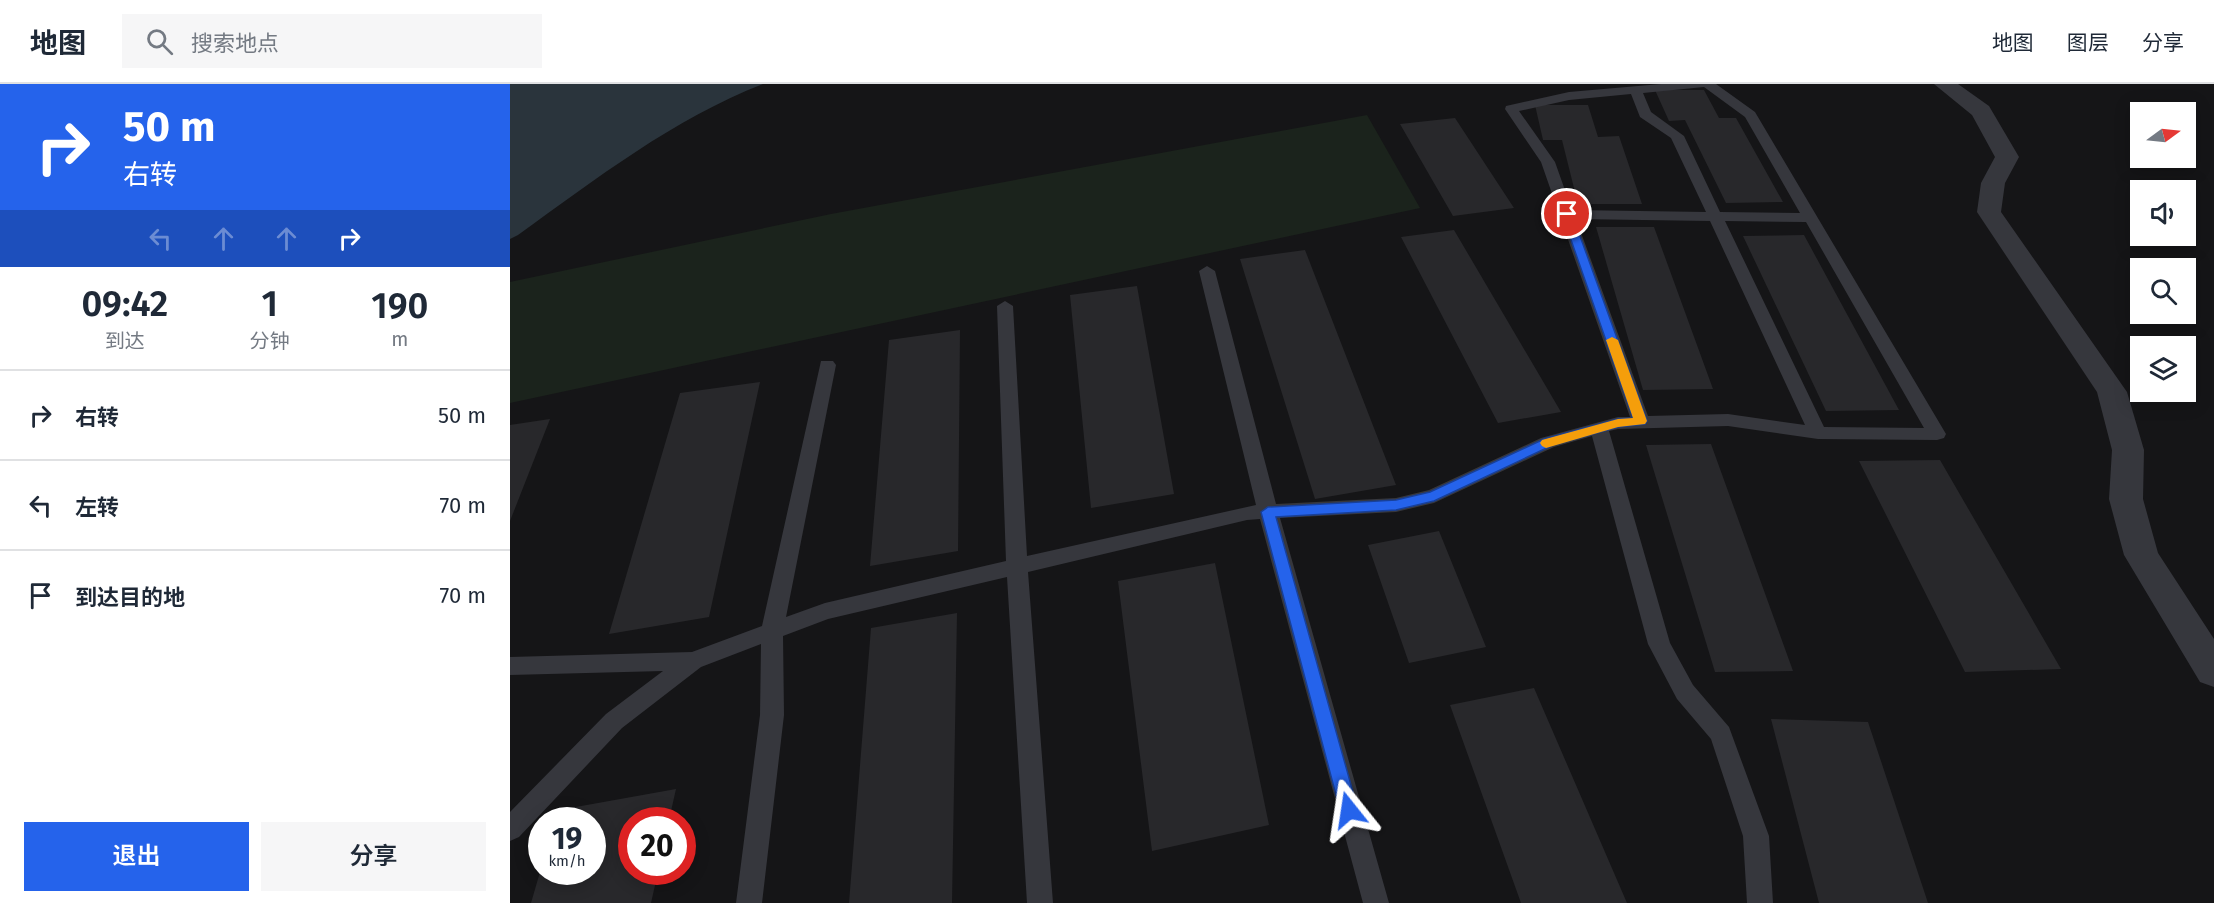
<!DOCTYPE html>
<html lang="zh">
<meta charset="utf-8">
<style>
:root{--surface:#fff;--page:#f6f6f7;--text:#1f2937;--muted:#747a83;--line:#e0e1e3;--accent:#2563eb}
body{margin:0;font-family:"Fira Sans","Noto Sans SC",sans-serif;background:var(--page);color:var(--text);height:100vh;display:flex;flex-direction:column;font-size:22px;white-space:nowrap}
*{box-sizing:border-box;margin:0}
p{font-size:20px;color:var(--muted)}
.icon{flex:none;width:33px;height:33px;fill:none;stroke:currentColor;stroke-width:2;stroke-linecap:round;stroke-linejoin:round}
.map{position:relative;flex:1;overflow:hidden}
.drawer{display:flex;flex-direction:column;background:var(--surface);width:510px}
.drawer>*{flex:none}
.hud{background:#2563eb;color:#fff;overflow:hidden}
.needle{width:39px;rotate:75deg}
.controls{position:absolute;left:1620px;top:18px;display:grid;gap:12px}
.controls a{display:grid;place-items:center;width:66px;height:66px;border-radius:0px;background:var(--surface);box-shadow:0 3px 15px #0003;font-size:30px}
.speed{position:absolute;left:18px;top:723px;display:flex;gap:12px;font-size:30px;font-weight:700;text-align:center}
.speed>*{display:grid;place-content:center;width:78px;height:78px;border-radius:50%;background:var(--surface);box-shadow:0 3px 15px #0003;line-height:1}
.speed small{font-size:15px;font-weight:400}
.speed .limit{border:9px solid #d22;background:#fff;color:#111}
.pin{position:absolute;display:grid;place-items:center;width:51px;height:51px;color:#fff;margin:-26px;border:3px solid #fff;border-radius:50%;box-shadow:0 2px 6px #0007}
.me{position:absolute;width:66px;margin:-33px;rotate:345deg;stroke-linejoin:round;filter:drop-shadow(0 0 4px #0008)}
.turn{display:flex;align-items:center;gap:21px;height:126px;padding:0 24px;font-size:27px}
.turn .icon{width:78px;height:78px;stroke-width:2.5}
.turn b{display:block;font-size:42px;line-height:51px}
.lanes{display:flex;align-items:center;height:57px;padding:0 24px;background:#0003;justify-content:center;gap:30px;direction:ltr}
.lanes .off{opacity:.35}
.eta{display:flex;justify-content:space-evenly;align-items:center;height:102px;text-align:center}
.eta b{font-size:36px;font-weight:600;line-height:42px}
.button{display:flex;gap:12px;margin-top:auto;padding:12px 24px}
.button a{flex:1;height:69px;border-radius:0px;background:var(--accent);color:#fff;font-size:24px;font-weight:600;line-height:69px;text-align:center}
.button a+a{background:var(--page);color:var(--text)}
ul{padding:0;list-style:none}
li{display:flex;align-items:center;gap:18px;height:90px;padding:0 24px;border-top:2px solid var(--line)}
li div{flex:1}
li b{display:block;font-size:22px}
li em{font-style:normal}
header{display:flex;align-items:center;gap:36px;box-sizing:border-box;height:84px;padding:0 30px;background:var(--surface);border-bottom:2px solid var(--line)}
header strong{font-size:28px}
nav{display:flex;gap:33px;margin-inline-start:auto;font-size:21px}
.search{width:420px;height:54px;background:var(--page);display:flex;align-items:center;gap:15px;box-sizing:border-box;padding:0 21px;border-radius:0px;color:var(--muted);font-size:22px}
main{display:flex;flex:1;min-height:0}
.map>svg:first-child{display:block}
.green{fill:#1b231c}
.water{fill:#2a343c}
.building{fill:#28282b}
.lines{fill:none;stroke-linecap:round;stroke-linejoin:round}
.lane{fill:#36373d;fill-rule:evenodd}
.street{fill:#36373d;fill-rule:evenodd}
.route{fill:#2563eb;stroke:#184099;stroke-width:1.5}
.slow{fill:#f59e0b}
</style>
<header>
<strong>地图</strong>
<div class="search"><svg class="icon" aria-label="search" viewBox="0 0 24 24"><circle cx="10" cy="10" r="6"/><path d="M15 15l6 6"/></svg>搜索地点</div>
<nav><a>地图</a><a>图层</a><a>分享</a></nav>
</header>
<main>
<section class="drawer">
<div class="hud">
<div class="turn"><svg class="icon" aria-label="right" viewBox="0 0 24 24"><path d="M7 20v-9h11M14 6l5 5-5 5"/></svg><div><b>50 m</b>右转</div></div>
<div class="lanes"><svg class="icon off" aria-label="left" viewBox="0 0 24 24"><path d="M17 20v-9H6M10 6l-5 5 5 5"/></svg><svg class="icon off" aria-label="ahead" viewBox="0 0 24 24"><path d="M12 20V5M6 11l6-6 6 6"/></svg><svg class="icon off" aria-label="ahead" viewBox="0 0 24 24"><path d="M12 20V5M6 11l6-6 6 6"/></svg><svg class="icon" aria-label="right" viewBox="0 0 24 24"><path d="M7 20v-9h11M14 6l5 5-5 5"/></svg></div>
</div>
<div class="eta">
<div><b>09:42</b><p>到达</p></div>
<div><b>1</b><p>分钟</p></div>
<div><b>190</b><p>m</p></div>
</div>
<ul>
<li><svg class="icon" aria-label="right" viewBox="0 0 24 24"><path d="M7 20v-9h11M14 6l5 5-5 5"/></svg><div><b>右转</b></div><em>50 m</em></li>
<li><svg class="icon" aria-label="left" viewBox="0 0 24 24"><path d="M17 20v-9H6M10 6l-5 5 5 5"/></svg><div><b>左转</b></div><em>70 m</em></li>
<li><svg class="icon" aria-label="arrive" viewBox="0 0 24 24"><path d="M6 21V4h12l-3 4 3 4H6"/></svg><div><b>到达目的地</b></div><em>70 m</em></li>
</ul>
<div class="button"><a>退出</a><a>分享</a></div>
</section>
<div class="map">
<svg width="1704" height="819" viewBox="0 0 1704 819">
<rect width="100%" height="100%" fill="#151517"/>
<path class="green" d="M857,31L910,124L0,319V198L321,130Z"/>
<path class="water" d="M0,0H253C163,35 86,95 8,151L0,155Z"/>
<path class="building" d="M1145,6H1194L1209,34H1226L1273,118L1216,119L1175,36L1159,37Z
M1025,21H1078L1088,53L1109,52L1132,120H1068L1052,56H1033Z
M945,34L1004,124L943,132L890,40Z
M1086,143H1144L1203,305L1133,306Z
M944,146L1051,328L988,339L891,153Z
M1294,151L1389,326L1316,327L1233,152Z
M795,166L886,401L805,415L730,175Z
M627,202L664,410L581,424L560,211Z
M450,246L448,467L360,482L379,256Z
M250,298L199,533L99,550L170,309Z
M40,335L0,437V341Z
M1201,360L1283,587L1205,588L1136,361Z
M1430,376L1551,585L1455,588L1349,377Z
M929,447L976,563L899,579L858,461Z
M705,479L759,741L642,767L608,497Z
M447,529L442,819H339L361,544Z
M1024,604L1117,819H1011L940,621Z
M1261,635L1358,638L1418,819H1309Z
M166,705L159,736H122V788H148L141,819H21L30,788H82V736H46L49,726Z"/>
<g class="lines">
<path class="lane" d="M1151,0H1206L1245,28L1436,350L1434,354L1427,356L1308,355L1218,342L1108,345L1099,347L1160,559L1183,601L1219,643L1259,752L1263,819H1237L1233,752L1201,655L1167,615L1138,560L1082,352L1044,363L924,419L886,428L770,434L879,819H853L750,435L737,436L518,488L543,819H517L497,493L318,535L273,552L274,631L252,819H226L250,631L251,560L191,583L112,644L9,753L0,757V728L96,630L153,587L0,591V573L182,568L252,542L311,277H323L326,281L276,533L315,519L496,477L487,222L495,217L503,222L517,472L746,421L689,187L697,182L705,187L766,420L886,414L919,406L1031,354L1108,333H1120L1031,78L995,25L996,22L1059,8ZM1194,3L1235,33L1290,129L1210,128L1174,52L1141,28L1133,9ZM1121,10L1130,33L1161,54L1196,128L1062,126L1045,78L1009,27L1059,16ZM1066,135L1200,137L1295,341L1218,330L1138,332ZM1215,137L1296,138L1414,344L1314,343Z"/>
<path class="street" d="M1424,0H1448L1479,22L1509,73L1495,99L1491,128L1617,308L1634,366L1633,415L1648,469L1704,555V603L1690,598L1614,471L1599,415L1602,366L1587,308L1467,128L1471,99L1485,73L1462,31Z"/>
</g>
<path class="route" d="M1057,127L1062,130L1137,337L1135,340L1108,343L1043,361L924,417L886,426L766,433L848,726L845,731L839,733L833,731L830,726L751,428L758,423L886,416L920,408L1034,355L1108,335L1123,334L1052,130Z"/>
<path class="slow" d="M1102,253L1108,256L1137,337L1135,340L1108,343L1036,364L1032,362L1030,359L1032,356L1108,335L1123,334L1096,256Z"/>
</svg>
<div class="controls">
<a><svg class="needle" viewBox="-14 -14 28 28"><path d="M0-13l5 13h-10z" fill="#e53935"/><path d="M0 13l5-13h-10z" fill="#747a83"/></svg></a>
<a><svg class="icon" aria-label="sound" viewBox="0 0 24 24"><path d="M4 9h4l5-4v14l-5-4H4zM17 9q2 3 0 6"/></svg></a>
<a><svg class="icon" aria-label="search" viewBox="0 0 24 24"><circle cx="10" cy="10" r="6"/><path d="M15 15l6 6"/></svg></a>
<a><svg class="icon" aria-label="layers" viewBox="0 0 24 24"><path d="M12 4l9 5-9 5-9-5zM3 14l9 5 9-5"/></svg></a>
</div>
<div class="speed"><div>19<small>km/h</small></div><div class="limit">20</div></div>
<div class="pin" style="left:1057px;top:130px;background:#d93025"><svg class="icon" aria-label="arrive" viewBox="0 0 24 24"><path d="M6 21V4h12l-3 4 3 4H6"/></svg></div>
<svg class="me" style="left:839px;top:726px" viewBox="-20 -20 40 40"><path d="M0-17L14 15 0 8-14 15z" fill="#2563eb" stroke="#fff" stroke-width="4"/></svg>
</div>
</main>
